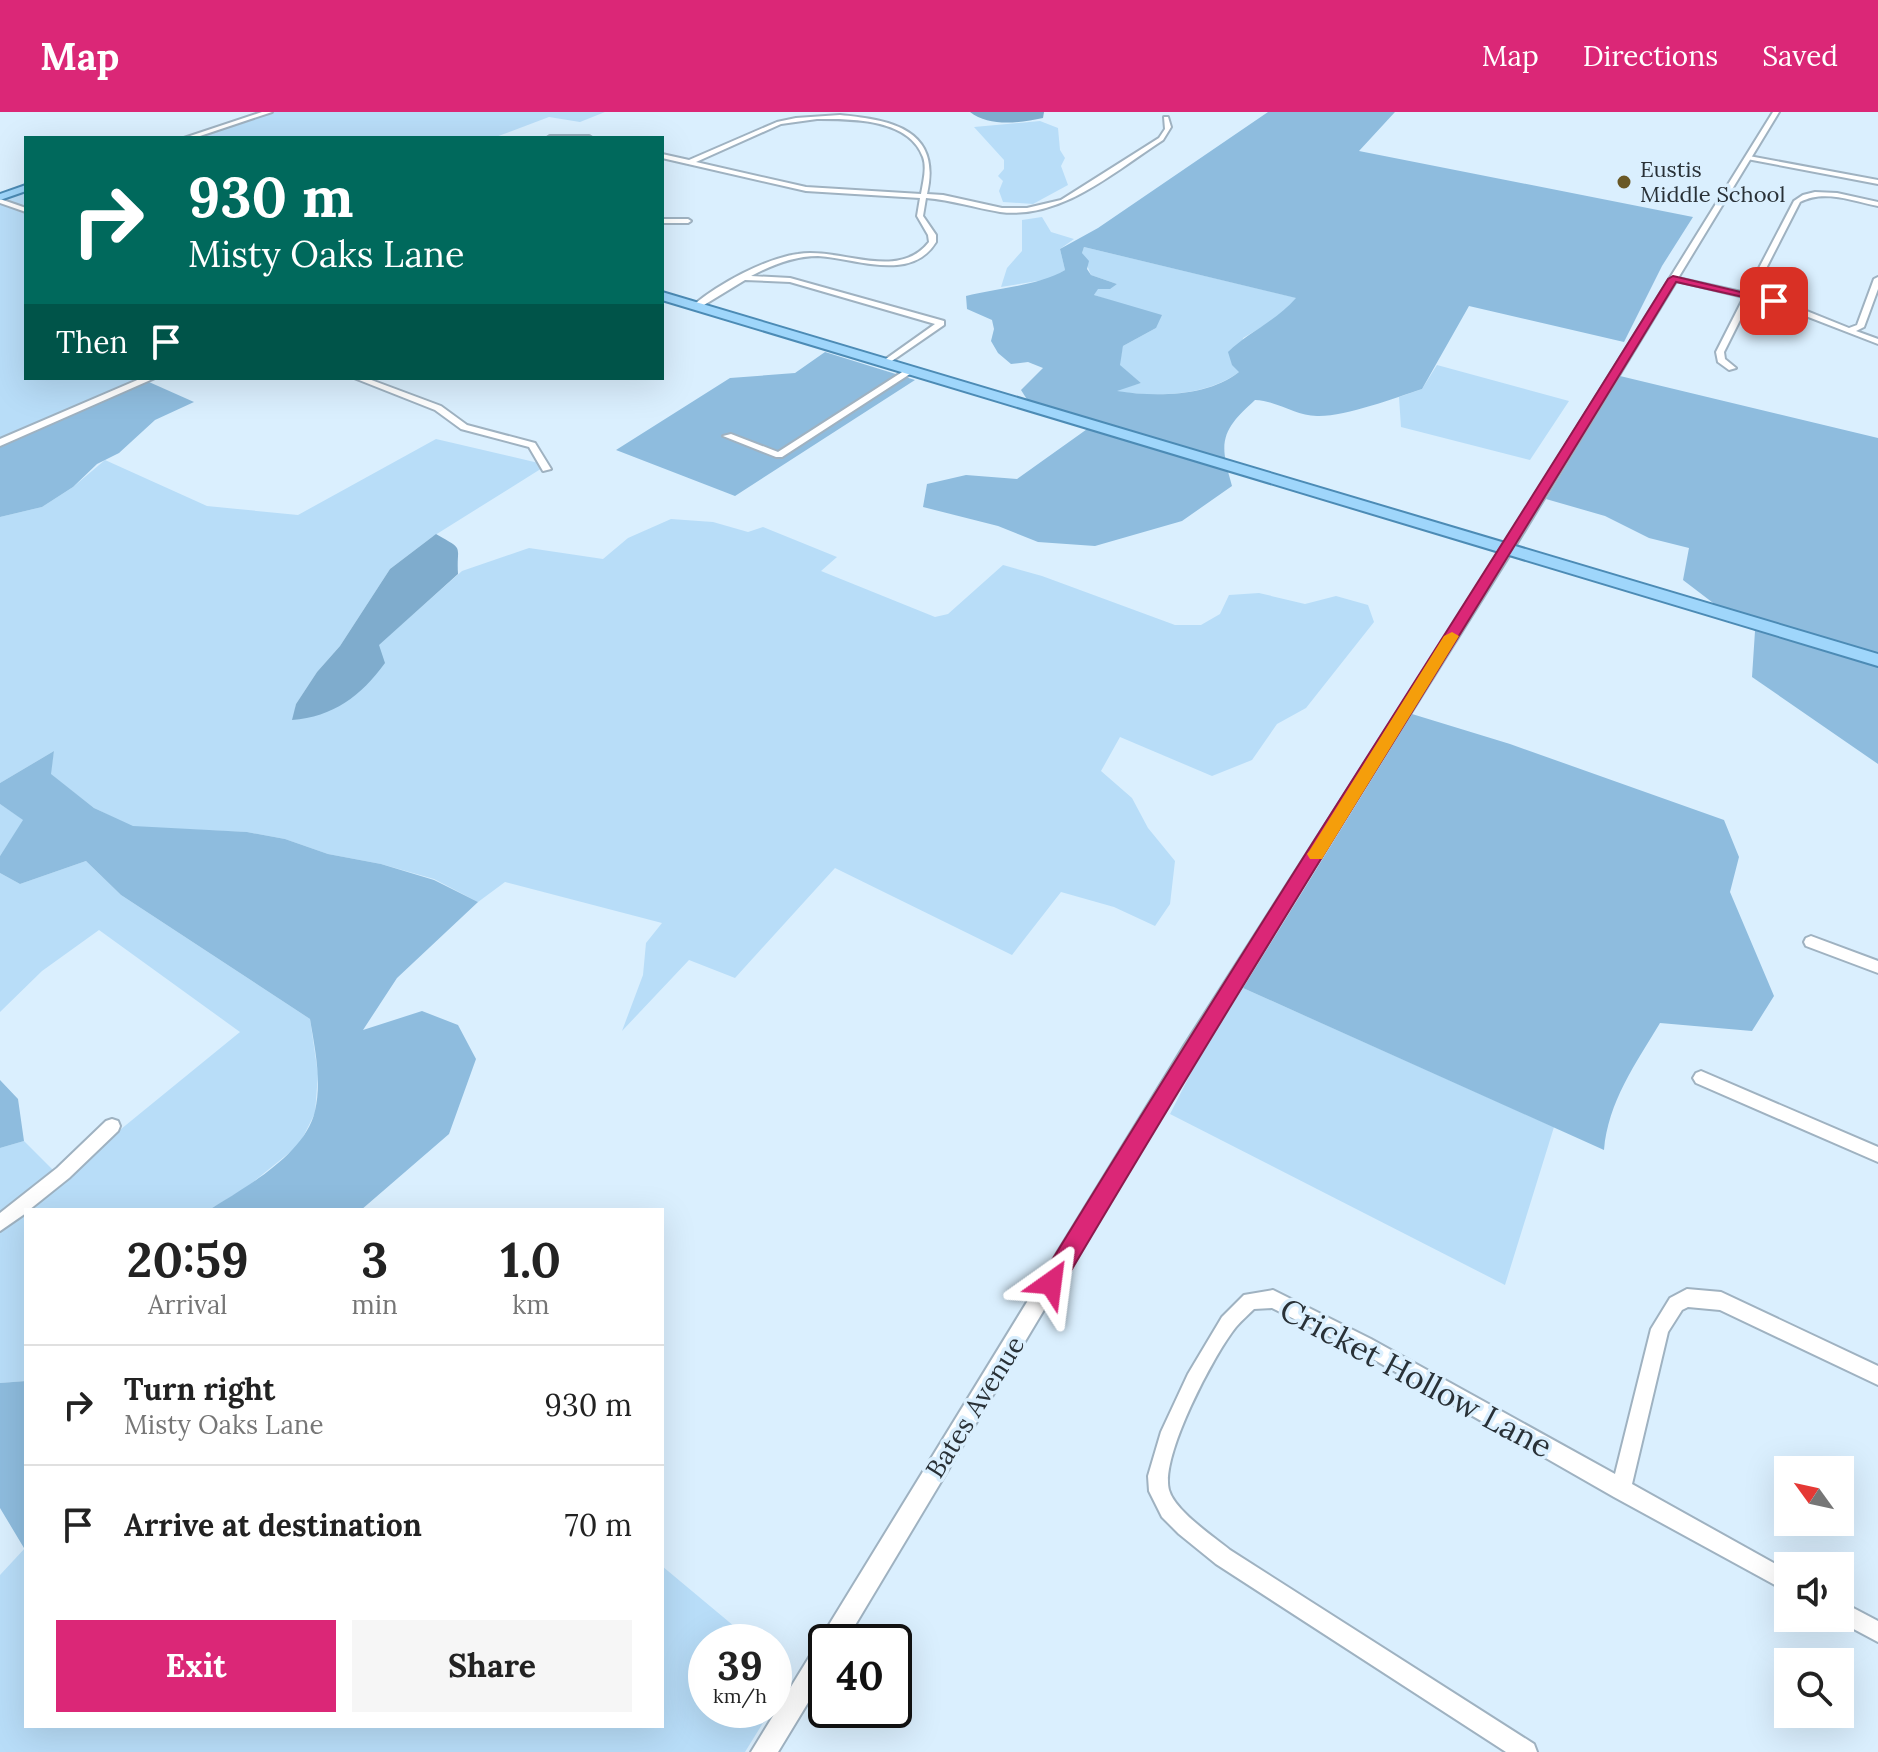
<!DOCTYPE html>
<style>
:root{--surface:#fff;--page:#f6f6f6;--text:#222;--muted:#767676;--line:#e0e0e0;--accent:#db2777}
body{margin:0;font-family:Lora,serif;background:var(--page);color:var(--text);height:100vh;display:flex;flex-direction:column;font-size:30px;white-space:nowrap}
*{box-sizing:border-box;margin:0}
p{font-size:26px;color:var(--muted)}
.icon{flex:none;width:44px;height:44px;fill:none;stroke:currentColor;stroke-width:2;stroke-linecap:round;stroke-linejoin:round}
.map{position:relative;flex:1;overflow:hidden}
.sheet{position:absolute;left:24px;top:1096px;width:640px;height:520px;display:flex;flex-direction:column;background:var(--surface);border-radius:0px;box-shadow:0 8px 32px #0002}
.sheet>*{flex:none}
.guide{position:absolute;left:24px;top:24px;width:640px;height:244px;border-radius:0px;box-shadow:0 8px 32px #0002;background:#00695c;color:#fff;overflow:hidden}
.needle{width:52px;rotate:303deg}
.controls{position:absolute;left:1774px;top:1344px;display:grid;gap:16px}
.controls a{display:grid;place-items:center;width:80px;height:80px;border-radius:0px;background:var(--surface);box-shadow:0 8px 32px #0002;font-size:40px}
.speed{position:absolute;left:688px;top:1512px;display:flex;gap:16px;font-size:40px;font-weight:700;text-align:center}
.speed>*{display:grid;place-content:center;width:104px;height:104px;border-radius:50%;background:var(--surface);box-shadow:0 8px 32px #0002;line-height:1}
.speed small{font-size:20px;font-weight:400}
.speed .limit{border:4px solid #111;border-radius:12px;background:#fff;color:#111}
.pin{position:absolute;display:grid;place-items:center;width:68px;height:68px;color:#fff;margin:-34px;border-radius:16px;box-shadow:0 4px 12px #0006}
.me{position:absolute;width:88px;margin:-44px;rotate:31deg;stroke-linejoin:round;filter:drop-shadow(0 0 6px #0008)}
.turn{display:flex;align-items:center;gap:28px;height:168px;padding:0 32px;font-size:36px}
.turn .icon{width:104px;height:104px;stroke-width:2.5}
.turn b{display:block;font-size:56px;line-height:68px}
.then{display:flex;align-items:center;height:76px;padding:0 32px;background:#0003;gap:16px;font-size:30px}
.eta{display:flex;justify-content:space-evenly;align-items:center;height:136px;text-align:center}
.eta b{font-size:48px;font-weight:700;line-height:56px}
.action{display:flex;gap:16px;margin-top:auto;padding:16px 32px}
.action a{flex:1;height:92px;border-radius:0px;background:var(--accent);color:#fff;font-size:32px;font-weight:700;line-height:92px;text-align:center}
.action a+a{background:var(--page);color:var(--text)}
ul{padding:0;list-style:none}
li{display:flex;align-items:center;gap:24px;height:120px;padding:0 32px;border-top:2px solid var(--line)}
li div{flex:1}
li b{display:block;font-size:30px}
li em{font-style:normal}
header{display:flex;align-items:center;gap:48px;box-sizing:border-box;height:112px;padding:0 40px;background:var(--accent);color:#fff}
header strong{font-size:38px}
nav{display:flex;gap:44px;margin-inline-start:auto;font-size:28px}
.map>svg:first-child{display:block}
.green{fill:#b8ddf8}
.forest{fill:#8ebcde;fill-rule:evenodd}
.water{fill:#7faccd}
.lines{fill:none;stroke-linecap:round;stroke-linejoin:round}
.minor-casing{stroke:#9fb2c1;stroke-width:4}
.tertiary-casing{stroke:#9fb2c1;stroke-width:4}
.primary-casing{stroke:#4c8bb5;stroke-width:4}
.minor{fill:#fff;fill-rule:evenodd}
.tertiary{fill:#fff;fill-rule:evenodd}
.primary{fill:#9fd6fb;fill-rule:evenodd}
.route{fill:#db2777;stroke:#8e194d;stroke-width:2}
.slow{fill:#f59e0b}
.poi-dot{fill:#695826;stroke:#daeffe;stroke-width:3}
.labels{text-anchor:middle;stroke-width:7;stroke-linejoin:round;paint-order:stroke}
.far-poi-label{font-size:22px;fill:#293137;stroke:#daeffe;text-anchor:start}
.street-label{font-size:26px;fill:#293137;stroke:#daeffe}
.near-street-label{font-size:32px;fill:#293137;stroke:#daeffe}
</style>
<header>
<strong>Map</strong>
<nav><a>Map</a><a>Directions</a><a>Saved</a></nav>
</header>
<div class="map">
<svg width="1878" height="1640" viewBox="0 0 1878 1640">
<rect width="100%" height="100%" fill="#daeffe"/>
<path class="green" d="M273,0H605L580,10L549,5L493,26H192Z
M1040,9L1058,16L1060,38L1065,46L1061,54L1068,73L1033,92L1003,90L999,79L1003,69L998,64L1004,57V48L974,15Z
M26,78V266H143L0,328V86Z
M1042,105L1051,120L1074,127L1060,137L1065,158L1050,167L1001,175L1007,156L1022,139V108Z
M1084,135L1297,186L1279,205L1243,226L1239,260C1206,285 1153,285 1113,279L1141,271L1119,253L1123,234L1156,216L1115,190L1094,183L1097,177L1117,172L1091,163L1082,141Z
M1437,253L1569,289L1530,348L1401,315L1399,285L1422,277Z
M436,327L547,353L432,425L390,457L340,534L317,560L296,592L293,608L462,459L529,436L603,447L628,426L671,407L713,410L748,420L763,415L837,445L821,459L935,505L948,502L1003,453L1042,464L1175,513H1201L1220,502L1229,483L1259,481L1305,492L1336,484L1368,493L1374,510L1306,596L1277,612L1252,648L1212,664L1120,625L1101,659L1132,686L1148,716L1175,749L1170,792L1155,814L1114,795L1061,780L1012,843L835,756L735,866L689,848L622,919L643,863L646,831L662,811L505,770L478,790L434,767L381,752L328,742L285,727L247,720L133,715L94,696L50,662L54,639L0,671V405L42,395L73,375L105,348L207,394L298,403Z
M0,692L24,708L0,744Z
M86,749L121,783L310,907L318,962L315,1001L299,1033L247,1075L209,1098H26V1269L0,1271V1036L24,1029L61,1066L240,920L99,818L42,859L0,900V761L20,772Z
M1243,876L1554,1015L1505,1173L1170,1002L1198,947Z
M26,1435V1614H662V1454L753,1530H706V1598H771L745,1640H0V1463Z"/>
<path class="forest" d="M1268,0H1395L1359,39L1693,105L1662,154L1624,230L1469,194L1422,277C1394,286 1345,305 1317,304C1296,304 1278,289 1255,288C1235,307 1219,320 1226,350L1028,289L1021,278L1043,256L1028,250L1011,252L998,241L991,229L994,217L992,208L967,197L966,184C997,176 1038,174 1065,158L1060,137L1098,116ZM1084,135L1296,186C1276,209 1249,220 1228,240L1232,253L1239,260C1208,285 1154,285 1117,279L1141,271L1120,253L1123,234L1156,216L1162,203L1094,183L1098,177H1110L1117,172L1091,163L1087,157L1089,149L1082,141Z
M825,240L915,268L735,384L616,338L730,266L795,261Z
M1620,264L1878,326V544L1721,497L1683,468L1689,436L1649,426L1605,404L1546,387Z
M149,270L194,290L155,308L119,341L97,352L73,375L42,395L0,405V334Z
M1090,315L1227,356L1232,374L1182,409L1095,434L1038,430L998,414L923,395L927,372L966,363L1017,367Z
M1742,511L1878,552V652L1752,565L1755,519Z
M1412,602L1510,632L1724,708L1739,745L1730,780L1774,884L1752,919L1660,911C1636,951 1608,990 1604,1038L1243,876Z
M54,639L51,662L94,696L133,714L247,720L285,727L328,742L381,752L434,768L478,790L397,866L363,918L422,899L458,913L476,947L449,1022L361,1098H209C244,1076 305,1043 315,999C322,969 315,937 310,907L121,783L86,749L20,772L0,761V744L23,708L0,692V671Z
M0,968L18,987L24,1029L0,1036Z
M26,1269V1435L24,1436L0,1396V1271Z"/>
<path class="water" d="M970,0H1044L1043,6C1020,11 989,15 970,0Z
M436,422C466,439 456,432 458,462L379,533L385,551C361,584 333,605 292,608L296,592L317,560L340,534L390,457Z"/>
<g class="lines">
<defs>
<path id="minor" d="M840,3C891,8 942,17 927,82L943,83L1002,96H1027L1061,88L1159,26L1165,17L1164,5H1168L1171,15L1163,28C1115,59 1061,108 1000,100C975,96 952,88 926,86L923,104L936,123V130C911,171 855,146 818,144C794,144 772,153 751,164L790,166L944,209V213L886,253H883V249L935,212L790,170L745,168L699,196L692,194C719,172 763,147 798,142C839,135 898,170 929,130L928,123L917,104L920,86L806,79L662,46V42L689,48L777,10L796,6ZM817,7C850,7 909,6 923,45C927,56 923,70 921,82L806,75L696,50L781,12Z
M550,24H589L592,26H547Z
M1749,44L1878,68V72L1747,47Z
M1815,80L1837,81L1878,90V94C1853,89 1824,77 1800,90L1753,182L1777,187L1849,216L1857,213L1874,167L1878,165V177L1864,215L1856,219L1878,227V232L1772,191L1751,186L1724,240L1725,247L1736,256L1729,258L1718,250L1716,240L1744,185L1669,167L1673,165L1746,181L1794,89L1803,83Z
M0,87L26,96V100L0,91Z
M662,107H688L691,109L688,111H662Z
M910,255L913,256V260L782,345H776L723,324L731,322L778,340Z
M354,266H366L441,294L467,313L535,331L551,357L543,359L529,335L461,317L435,298Z
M1811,824L1878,849V861L1806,834L1804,830L1806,826Z
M1701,959L1878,1035V1050L1696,971L1693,966L1696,961Z
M112,1007L118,1009L120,1014L118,1019L69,1066L29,1098H26V1101L0,1119V1101L57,1056L106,1009Z
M1687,1177L1721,1180L1878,1254V1273L1720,1198L1688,1195L1682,1198L1668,1220L1632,1372L1788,1459V1480L1614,1385L1359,1239L1272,1196L1254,1197C1248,1203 1242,1208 1236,1215C1214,1242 1160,1345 1169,1378C1175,1399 1213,1424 1230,1438L1534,1632L1537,1640H1506L1216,1452L1179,1422L1162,1405L1149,1379L1148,1364L1161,1320L1188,1262L1222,1205L1244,1183L1273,1178L1371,1227L1615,1362L1651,1217L1670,1186Z
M1840,1489L1878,1509V1530L1833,1506H1840Z"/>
<path id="tertiary" d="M262,0H272L194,26H184Z
M1773,0H1779L1514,436L1196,944L845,1530H826V1561L778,1640H751L1184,934L1502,436Z
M142,266H155L0,334V327Z"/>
<path id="primary" d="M26,73V79L0,88V82Z
M662,180L1878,542V554L662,188Z"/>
</defs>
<use href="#minor" class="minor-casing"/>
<use href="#tertiary" class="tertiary-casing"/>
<use href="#primary" class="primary-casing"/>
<use href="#minor" class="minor"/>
<use href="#tertiary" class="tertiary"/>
<use href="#primary" class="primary"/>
</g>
<path class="route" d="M1673,164L1779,189L1774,192L1676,170C1472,507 1260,839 1059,1179L1051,1182L1043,1179L1040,1171L1043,1163C1247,828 1462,500 1668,167Z"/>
<path class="slow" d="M1452,520L1459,524L1322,747H1310L1307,742L1310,738L1444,524Z"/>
<circle class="poi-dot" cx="1624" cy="70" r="8"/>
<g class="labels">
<g class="far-poi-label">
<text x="1640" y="65">Eustis<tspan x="1640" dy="25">Middle School</tspan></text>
</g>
<g class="street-label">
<text transform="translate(975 1295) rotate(-58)" y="9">Bates Avenue</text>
</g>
<g class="near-street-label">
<text transform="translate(1416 1266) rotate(28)" y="11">Cricket Hollow Lane</text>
</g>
</g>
</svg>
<div class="controls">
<a><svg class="needle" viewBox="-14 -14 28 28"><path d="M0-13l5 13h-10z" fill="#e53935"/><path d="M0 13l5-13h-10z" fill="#767676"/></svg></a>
<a><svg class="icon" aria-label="sound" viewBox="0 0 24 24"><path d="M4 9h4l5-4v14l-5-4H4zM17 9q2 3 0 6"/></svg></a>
<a><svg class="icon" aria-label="search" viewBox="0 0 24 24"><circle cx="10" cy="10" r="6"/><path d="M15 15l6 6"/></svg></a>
</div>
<div class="speed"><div>39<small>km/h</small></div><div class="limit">40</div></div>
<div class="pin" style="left:1774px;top:189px;background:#d93025"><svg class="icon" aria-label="arrive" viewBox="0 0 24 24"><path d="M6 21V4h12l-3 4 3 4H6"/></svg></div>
<svg class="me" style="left:1051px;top:1171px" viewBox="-20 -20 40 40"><path d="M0-17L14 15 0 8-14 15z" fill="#db2777" stroke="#fff" stroke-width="4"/></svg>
<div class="guide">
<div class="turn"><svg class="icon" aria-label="right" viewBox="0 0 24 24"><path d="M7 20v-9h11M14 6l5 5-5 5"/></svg><div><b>930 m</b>Misty Oaks Lane</div></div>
<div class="then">Then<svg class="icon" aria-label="arrive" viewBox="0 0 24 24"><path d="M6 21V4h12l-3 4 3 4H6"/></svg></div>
</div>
<section class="sheet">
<div class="eta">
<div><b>20:59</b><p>Arrival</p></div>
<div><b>3</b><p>min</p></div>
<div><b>1.0</b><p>km</p></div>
</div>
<ul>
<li><svg class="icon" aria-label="right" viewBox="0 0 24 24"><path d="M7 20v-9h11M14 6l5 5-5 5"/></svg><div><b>Turn right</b><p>Misty Oaks Lane</p></div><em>930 m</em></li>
<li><svg class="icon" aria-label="arrive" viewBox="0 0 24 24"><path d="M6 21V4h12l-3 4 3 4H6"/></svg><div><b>Arrive at destination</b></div><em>70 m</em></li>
</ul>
<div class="action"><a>Exit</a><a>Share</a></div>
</section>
</div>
